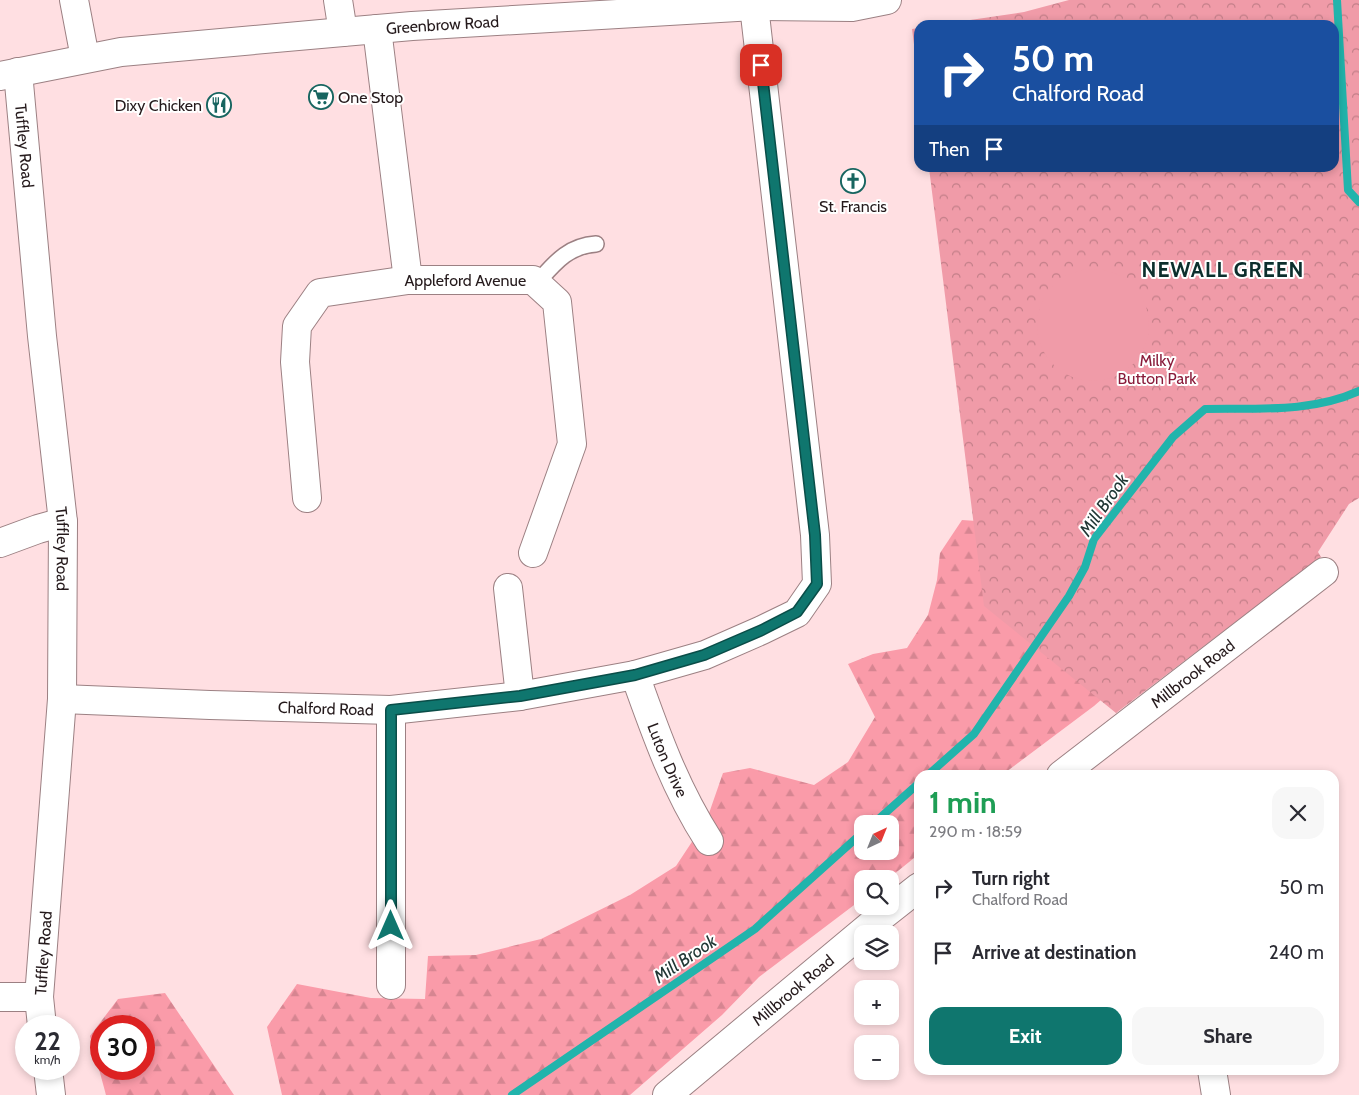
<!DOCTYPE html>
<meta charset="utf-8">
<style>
:root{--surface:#fff;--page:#f7f7f7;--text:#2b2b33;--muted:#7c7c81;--accent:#0f766e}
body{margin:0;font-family:Cabin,sans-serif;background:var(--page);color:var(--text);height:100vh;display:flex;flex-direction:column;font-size:19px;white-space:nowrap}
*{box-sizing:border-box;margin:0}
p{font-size:16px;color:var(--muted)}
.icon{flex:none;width:28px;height:28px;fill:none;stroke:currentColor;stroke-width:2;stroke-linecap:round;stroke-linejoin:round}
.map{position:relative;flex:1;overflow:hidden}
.panel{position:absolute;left:914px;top:770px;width:425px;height:305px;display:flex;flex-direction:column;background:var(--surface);border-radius:15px;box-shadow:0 2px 8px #0003}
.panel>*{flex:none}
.banner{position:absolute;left:914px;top:20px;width:425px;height:152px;border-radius:15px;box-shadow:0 2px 8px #0003;background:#1a4fa0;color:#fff;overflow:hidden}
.needle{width:32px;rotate:43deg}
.controls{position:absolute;left:854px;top:815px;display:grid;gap:10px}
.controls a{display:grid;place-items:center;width:45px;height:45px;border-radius:10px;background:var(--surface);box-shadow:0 2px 8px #0003;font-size:25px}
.speed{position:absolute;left:15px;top:1015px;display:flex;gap:10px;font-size:25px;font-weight:700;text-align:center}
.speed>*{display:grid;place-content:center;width:65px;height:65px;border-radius:50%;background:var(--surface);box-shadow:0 2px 8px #0003;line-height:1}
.speed small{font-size:12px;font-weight:400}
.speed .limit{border:8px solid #d22;background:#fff;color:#111}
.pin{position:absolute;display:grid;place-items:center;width:42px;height:42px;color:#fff;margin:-21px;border-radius:10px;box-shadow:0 2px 8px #0006}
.me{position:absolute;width:55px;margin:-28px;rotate:0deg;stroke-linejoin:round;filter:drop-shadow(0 0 4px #0008)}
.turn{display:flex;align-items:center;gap:18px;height:105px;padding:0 15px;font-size:22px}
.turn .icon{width:65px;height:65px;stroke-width:2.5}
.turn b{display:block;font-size:35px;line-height:42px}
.then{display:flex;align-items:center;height:48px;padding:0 15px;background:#0003;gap:10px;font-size:19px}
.round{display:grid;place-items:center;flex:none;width:52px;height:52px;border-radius:15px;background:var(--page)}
.overview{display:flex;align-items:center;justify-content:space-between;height:85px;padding:0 15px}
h1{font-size:30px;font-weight:700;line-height:38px;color:#1e9e55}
.cta{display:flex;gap:10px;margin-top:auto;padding:10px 15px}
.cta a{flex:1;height:58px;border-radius:15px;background:var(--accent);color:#fff;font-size:20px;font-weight:700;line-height:58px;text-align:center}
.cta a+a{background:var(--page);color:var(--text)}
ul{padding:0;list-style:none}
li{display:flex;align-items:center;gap:15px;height:65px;padding:0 15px}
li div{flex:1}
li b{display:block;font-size:19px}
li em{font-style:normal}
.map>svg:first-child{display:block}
.forest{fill:url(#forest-firs);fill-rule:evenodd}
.park{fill:url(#park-crowns)}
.garden{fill:#f09ba8}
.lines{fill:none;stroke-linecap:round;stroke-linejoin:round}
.stream{stroke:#21b4ac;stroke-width:8}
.lane-casing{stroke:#9c8083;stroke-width:18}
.street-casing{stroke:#9c8083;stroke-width:30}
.secondary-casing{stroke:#9c8083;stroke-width:30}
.lane{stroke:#fff;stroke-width:15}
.street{stroke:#fff;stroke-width:28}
.secondary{stroke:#fff;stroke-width:28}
.route-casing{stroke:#0a4d48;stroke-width:12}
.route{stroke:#0f766e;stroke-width:9}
.labels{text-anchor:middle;stroke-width:4;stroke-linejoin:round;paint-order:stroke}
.street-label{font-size:16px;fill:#251a1c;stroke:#fff}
.poi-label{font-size:16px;fill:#251a1c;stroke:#fff;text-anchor:start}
.park-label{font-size:16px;fill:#891b3a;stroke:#fff}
.water-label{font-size:18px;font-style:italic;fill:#213735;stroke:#fff}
.district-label{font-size:21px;font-weight:bold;letter-spacing:1px;fill:#0c2f2d;stroke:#fff}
</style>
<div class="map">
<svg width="1359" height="1095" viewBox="0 0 1359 1095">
<defs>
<pattern id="forest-firs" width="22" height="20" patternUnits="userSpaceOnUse" patternTransform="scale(1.25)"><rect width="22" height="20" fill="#fa9ba9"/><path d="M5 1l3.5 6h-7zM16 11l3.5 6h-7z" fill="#d68591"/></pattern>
<pattern id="park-crowns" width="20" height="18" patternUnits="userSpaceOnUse" patternTransform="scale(1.25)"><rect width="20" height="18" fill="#f09ba8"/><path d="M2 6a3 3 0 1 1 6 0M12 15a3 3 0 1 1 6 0" fill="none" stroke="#c27e88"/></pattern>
</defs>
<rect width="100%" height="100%" fill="#ffdfe2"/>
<path class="forest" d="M962,520L1006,523L1177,634L1094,706L1002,775H919V854L888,879H862V899L759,977L722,1015L630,1095H282L267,1027L297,984L371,998L425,999L428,956L476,955L541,939L630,895L676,866L707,819L723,773L750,768L814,785L848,762L875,717L848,664L873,654L907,648L928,615L937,580L940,553ZM862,824H890V851H862Z
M165,993L234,1095H106L90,1036L118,999ZM101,1026H144V1069H101Z"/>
<path class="park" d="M1069,0H1359V498L1349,504L1318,552L1321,557L1116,713L984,606L929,168H1334V25H936L1024,12Z
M919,28V83L912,29Z"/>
<path class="garden" d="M1037 325a56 56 0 1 1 112 0a56 56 0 1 1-112 0Z"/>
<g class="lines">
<path class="stream" d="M1337,0L1348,190L1359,202
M928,775L974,734L1069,596L1085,567L1094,539L1173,437L1205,409C1256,408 1311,413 1359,391
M873,824L919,783
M512,1095L755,929L862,833"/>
<defs>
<path id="lane" d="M536,284C554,264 567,246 596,244"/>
<g id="street">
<path d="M74,0L85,58"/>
<path d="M338,0L343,32"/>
<path d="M377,29L408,280"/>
<path id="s1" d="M0,76L121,52L343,32L412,26L754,6L852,7L887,0"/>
<path id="s2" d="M307,498L295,362L297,326L320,293L408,280H533L557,302L572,444L533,553"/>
<path d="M0,543L38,529L63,522"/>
<path d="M508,588L520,696"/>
<path id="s3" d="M635,675C656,734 675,788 709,841"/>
<path id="s4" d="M62,699L210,705L391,710L520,696L635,675L705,655L762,630L797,613L817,584L815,535L754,6"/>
<path d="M391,710V985"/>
<path id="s5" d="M1061,775L1324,572"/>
<path d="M0,997H39"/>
<path d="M1212,1070L1216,1095"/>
<path id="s6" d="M667,1095L872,924L919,887"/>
</g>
<g id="secondary">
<path id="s7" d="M18,72L42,336L63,522L62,699L39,997L42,1026"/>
<path d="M48,1069L51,1095"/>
</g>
</defs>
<use href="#lane" class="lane-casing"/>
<use href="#street" class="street-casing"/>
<use href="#secondary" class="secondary-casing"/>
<use href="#lane" class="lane"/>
<use href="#street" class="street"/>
<use href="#secondary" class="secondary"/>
</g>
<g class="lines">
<defs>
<path id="route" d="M391,926V710L520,696L635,675L704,655L762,630L797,612L817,584L815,535L761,65"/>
</defs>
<use href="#route" class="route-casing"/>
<use href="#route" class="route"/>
</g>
<defs>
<symbol id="supermarket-ring" viewBox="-11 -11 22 22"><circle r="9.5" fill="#fff" stroke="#176560" stroke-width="1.5"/><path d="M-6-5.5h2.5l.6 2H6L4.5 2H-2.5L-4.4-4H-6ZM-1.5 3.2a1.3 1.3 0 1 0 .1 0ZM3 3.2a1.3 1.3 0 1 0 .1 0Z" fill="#176560"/></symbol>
<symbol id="restaurant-ring" viewBox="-11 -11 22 22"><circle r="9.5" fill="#fff" stroke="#176560" stroke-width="1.5"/><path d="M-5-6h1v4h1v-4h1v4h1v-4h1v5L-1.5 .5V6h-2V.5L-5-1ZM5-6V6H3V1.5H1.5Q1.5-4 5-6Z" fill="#176560"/></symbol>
<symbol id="church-ring" viewBox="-11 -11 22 22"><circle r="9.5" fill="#fff" stroke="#176560" stroke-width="1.5"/><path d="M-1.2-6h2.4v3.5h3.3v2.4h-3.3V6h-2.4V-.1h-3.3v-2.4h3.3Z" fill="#176560"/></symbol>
</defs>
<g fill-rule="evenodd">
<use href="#supermarket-ring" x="307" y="83" width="28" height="28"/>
<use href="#restaurant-ring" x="205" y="91" width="28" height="28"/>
<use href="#church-ring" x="839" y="167" width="28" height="28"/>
</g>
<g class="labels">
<g class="street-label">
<text dy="6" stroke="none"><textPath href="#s1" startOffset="446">Greenbrow Road</textPath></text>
<text dy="6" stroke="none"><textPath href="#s7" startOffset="74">Tuffley Road</textPath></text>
<text dy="6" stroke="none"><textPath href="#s2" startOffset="359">Appleford Avenue</textPath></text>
<text dy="6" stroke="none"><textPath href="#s7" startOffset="479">Tuffley Road</textPath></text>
<text dy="6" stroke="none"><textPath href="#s5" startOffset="166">Millbrook Road</textPath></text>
<text dy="6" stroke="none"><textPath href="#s4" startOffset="264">Chalford Road</textPath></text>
<text dy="6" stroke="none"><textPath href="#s3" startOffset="91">Luton Drive</textPath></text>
<text transform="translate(43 953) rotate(-86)" y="6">Tuffley Road</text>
<text dy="6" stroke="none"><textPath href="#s6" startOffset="164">Millbrook Road</textPath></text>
</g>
<g class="poi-label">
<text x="338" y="103">One Stop</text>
<text x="202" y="111" text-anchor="end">Dixy Chicken</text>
<text x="853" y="212" text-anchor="middle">St. Francis</text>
</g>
<g class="park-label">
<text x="1157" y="366">Milky<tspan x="1157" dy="18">Button Park</tspan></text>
</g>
<g class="water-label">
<text transform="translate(1104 505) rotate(-55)" y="6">Mill Brook</text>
<text transform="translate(685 959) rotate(-34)" y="6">Mill Brook</text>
</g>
<g class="district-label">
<text x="1223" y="277">NEWALL GREEN</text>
</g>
</g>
</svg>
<div class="controls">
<a><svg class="needle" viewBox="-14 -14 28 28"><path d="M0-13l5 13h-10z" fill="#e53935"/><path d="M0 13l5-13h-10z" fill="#7c7c81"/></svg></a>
<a><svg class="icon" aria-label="search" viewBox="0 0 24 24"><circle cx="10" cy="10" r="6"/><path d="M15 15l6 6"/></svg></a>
<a><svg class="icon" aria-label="layers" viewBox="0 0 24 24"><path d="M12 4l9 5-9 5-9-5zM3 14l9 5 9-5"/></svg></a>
<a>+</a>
<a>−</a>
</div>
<div class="speed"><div>22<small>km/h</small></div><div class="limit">30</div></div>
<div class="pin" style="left:761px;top:65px;background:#d93025"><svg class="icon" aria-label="arrive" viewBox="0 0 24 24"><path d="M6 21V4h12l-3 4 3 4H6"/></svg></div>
<svg class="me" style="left:391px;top:926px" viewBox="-20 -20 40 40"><path d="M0-17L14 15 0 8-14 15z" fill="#0f766e" stroke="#fff" stroke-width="4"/></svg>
<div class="banner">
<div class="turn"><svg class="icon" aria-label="right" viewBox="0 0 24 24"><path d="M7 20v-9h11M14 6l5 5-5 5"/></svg><div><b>50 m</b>Chalford Road</div></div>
<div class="then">Then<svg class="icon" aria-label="arrive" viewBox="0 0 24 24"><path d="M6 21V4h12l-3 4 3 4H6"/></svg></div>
</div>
<section class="panel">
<div class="overview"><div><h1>1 min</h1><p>290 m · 18:59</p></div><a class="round"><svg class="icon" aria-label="close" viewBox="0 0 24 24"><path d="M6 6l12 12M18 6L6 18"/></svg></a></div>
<ul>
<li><svg class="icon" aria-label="right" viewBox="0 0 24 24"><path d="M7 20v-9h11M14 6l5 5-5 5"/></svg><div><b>Turn right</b><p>Chalford Road</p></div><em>50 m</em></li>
<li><svg class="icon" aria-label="arrive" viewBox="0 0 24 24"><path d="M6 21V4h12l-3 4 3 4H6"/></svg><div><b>Arrive at destination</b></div><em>240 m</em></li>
</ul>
<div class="cta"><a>Exit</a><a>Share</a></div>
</section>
</div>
